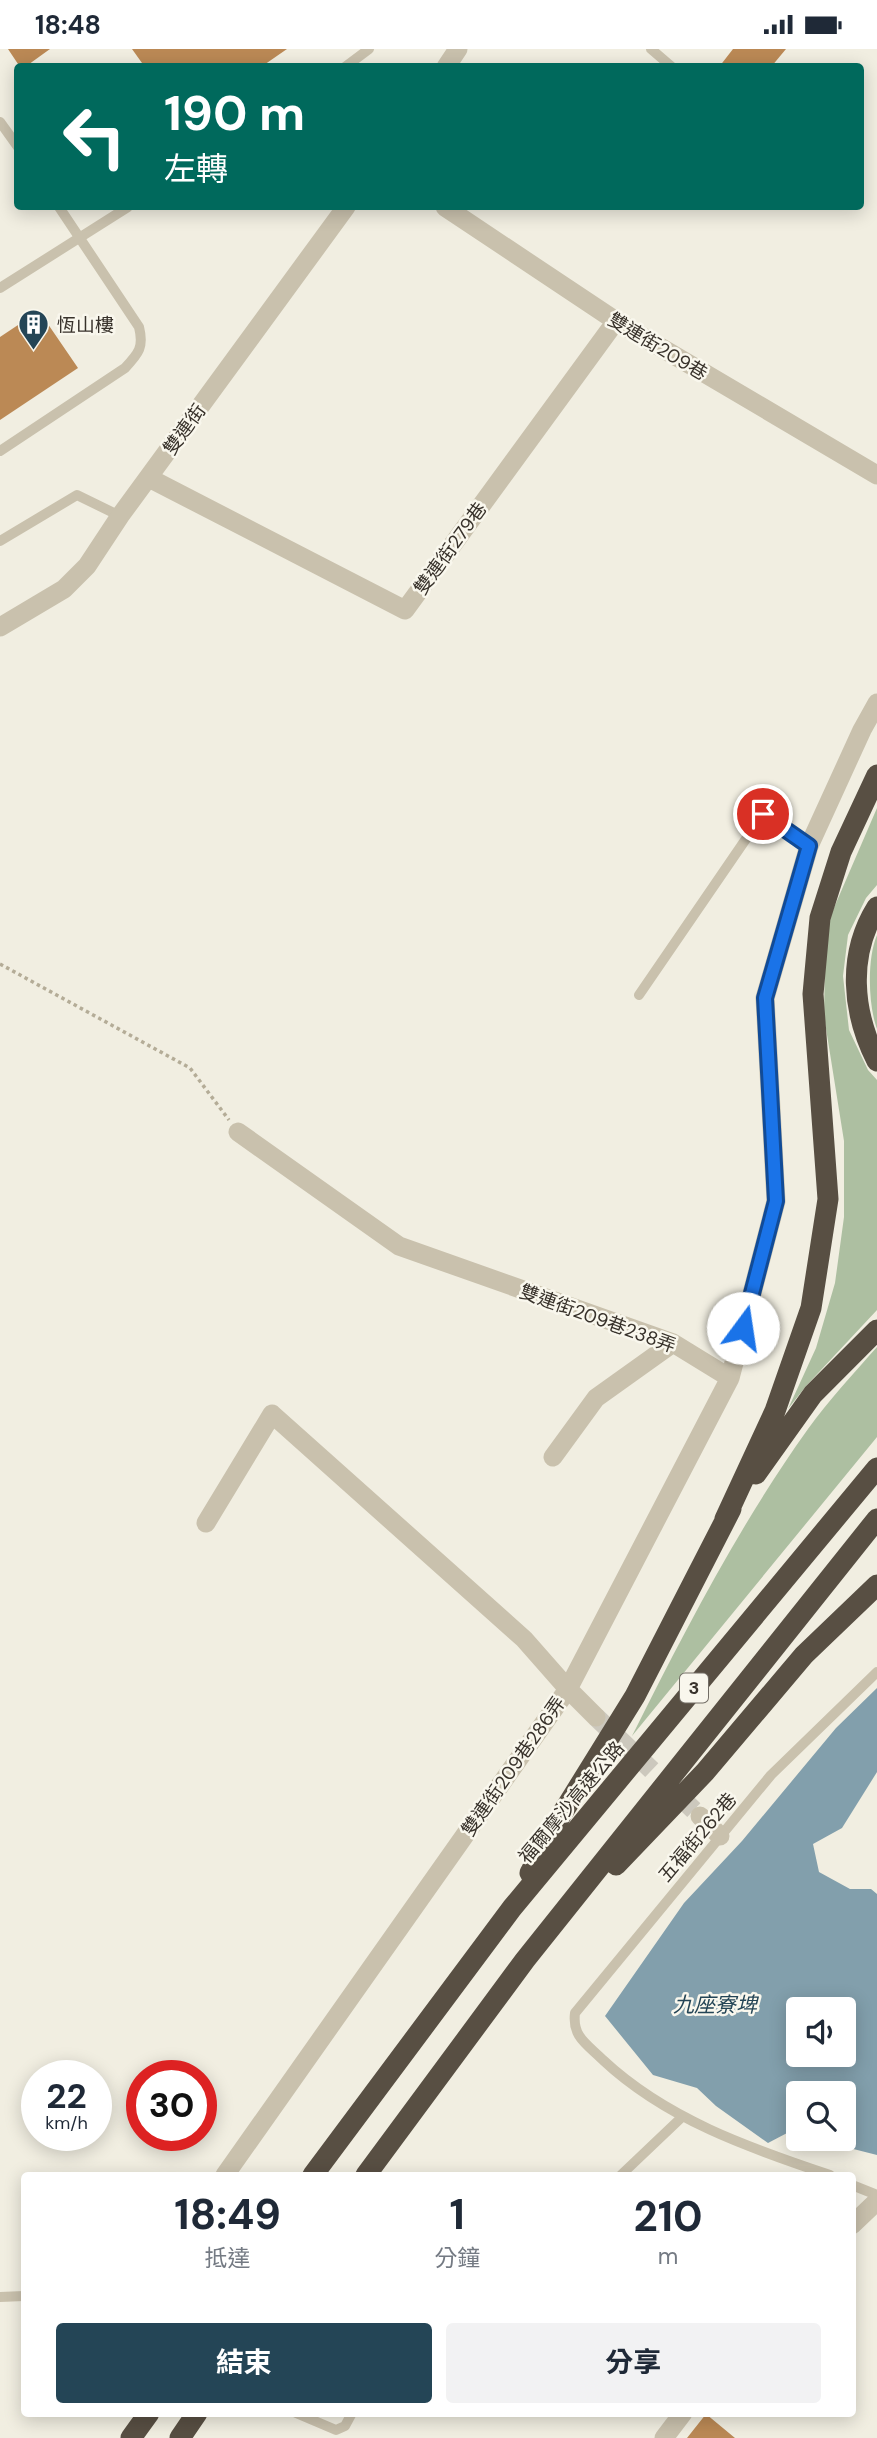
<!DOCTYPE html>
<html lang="zh-TW">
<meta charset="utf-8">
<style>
:root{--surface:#fff;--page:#f2f2f3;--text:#1f2937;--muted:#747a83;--accent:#244556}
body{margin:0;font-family:"DM Sans","Noto Sans TC",sans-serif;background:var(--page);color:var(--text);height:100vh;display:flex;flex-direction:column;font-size:26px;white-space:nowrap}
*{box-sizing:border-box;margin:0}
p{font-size:23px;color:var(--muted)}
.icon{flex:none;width:38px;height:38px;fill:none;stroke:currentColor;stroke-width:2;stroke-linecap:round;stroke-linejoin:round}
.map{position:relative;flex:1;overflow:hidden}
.panel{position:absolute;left:21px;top:2123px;width:835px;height:245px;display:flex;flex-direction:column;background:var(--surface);border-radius:7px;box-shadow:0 4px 18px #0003}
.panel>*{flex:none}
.top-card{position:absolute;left:14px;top:14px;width:850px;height:147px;border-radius:7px;box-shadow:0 4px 18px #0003;background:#00695c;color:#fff;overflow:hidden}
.controls{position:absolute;left:786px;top:1948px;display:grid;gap:14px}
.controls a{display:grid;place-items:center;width:70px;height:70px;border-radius:7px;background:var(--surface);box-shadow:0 4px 18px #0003;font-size:35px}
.speed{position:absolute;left:21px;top:2011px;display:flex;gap:14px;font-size:35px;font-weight:700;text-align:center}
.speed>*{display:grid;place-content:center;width:91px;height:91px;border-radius:50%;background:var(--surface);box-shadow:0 4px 18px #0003;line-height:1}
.speed small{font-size:18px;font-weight:400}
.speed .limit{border:10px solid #d22;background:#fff;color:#111}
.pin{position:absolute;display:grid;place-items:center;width:60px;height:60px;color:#fff;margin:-30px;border:4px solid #fff;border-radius:50%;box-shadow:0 2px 7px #0007}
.me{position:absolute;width:77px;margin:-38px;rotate:14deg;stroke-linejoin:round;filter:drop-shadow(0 0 5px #0008)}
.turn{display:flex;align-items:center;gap:24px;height:147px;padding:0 35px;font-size:32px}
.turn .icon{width:91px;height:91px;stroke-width:2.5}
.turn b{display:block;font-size:49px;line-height:60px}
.eta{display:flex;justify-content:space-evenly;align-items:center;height:119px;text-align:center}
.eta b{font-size:42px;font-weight:700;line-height:49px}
.primary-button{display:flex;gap:14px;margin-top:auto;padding:14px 35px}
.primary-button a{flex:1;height:80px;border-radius:7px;background:var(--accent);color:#fff;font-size:28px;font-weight:700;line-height:80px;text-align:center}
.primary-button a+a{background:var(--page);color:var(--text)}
.status{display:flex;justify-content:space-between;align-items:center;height:49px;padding:0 35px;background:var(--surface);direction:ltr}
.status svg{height:19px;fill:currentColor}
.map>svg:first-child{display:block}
.green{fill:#adbfa1}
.water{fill:#829fac;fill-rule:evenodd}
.building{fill:#bb8955}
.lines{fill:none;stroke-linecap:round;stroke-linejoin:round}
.minor-tunnel{stroke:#ccc8bd;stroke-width:19;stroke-dasharray:19 10;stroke-linecap:butt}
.path{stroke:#b4ac97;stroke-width:3.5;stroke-dasharray:3.5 3.5;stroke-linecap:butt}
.service{stroke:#c9c1ad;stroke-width:10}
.minor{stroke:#c9c1ad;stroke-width:19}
.motorway{stroke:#584f43;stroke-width:21}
.route-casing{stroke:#114b97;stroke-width:18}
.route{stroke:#1a73e8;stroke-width:12}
.labels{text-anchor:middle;stroke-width:5;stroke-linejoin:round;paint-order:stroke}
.shield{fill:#f9f7ed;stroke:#726d65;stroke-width:2}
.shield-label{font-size:18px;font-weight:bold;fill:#38322b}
.poi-label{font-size:19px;fill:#38322b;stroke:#f9f7ed;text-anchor:start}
.street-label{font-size:19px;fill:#38322b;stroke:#f9f7ed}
.water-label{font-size:21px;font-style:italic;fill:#244556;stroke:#f9f7ed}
</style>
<div class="status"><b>18:48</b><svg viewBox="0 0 49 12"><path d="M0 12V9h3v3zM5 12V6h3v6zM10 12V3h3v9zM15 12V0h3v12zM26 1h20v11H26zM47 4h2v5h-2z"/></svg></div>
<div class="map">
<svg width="877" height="2389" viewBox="0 0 877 2389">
<rect width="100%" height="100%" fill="#f1eee1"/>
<path class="green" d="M877,759V836L866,849L848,886L843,927L849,981L868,1021L877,1031V1261L806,1337L788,1360L816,1299L835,1234L844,1168V1092L824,967L825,910L830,868Z
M877,886V980C868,956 867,909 877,886Z
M877,1298V1388L632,1687C684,1583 740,1475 808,1380C829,1351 853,1325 877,1298Z"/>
<path class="water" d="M877,1639V1723L842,1779L813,1795L819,1823L850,1840H871L877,1845V2106L814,2090H844V2044H798V2085L789,2083L768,2094L716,2057L697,2039L653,2026L605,1967L684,1854L742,1792L836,1679ZM798,1960H844V2006H798Z"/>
<path class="building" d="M8,0H50L25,18H20Z
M132,0H287L261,18H137L142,14Z
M733,0H786L771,18H719Z
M39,262L78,319L0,371V288Z
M706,2365L735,2389H687Z"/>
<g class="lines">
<path class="minor-tunnel" d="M596,1668L700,1767"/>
<path class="path" d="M0,915L190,1019L229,1071"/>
<path class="service" d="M651,0L672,18
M345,18L369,0
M0,73L18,98
M0,239L128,158
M0,402L125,319C139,304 144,298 139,278L59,158
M0,492L77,446L120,467
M639,946L763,765L809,797
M621,2126L682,2068
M830,2126C749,2099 666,2070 603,2011C587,1995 572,1988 575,1964L771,1726L877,1623
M852,2136L877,2146
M0,2248L24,2247
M296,2364L336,2381L345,2377L352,2364"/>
<path class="minor" d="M446,18L458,0
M445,158L616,272L877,426
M149,429L405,561L616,272
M0,578L64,540L87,517L120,467L346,158
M238,1083L399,1197L673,1294L730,1329L568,1640L596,1668
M730,1329L776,1152L765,949L809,797L862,681L877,654
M553,1408L596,1349L673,1294
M206,1474L272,1365L524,1590L568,1640L225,2126
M700,1767L720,1787
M852,2176L877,2152
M664,2389L683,2364"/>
<path class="motorway" d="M877,858C847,906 852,963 877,1012
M756,1425L813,1345L877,1281
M725,1470L775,1362L811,1259L828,1150L813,945L820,869L841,803L877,726
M616,1816L705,1723L804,1606L877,1536
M530,1824L560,1768L635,1647L731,1460
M313,2126L512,1859L877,1419
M366,2126L525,1911L877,1470
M131,2389L149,2364
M180,2389L197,2364"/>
</g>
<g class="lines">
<defs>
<path id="route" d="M743,1279L776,1152L765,949L809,797L763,765"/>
</defs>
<use href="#route" class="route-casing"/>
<use href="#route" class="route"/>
</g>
<defs>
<symbol id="building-pin" viewBox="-11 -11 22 30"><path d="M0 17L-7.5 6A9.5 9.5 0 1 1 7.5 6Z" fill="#244556" stroke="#f9f7ed"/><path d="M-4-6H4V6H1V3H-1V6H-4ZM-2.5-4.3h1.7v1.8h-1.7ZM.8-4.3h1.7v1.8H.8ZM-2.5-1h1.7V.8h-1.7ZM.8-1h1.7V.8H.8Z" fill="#fff"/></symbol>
</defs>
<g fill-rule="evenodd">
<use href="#building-pin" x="16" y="258" width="35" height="47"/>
</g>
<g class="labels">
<rect class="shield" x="680" y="1624.5" width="28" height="29" rx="5"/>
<g class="shield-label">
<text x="694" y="1645">3</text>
</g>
<g class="poi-label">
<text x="57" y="283">恆山樓</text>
</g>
<g class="street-label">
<text transform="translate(658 297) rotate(31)" y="7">雙連街209巷</text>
<text transform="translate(184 380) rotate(-54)" y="7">雙連街</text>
<text transform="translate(450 499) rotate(-54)" y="7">雙連街279巷</text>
<text transform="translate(598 1269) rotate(20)" y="7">雙連街209巷238弄</text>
<text transform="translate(513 1717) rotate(-55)" y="7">雙連街209巷286弄</text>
<text transform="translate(571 1753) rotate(-50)" y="7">福爾摩沙高速公路</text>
<text transform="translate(697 1788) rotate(-50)" y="7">五福街262巷</text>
</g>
<g class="water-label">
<text x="715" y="1963">九座寮埤</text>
</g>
</g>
</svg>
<div class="controls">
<a><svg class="icon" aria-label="sound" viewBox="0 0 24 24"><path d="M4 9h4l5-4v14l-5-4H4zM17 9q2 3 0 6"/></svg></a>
<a><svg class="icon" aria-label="search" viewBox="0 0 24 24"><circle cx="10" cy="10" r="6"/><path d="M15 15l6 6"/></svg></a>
</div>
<div class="speed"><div>22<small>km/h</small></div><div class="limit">30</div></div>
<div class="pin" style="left:763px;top:765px;background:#d93025"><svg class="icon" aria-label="arrive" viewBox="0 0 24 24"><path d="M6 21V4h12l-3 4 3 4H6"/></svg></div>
<svg class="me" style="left:743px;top:1279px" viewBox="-20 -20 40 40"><circle r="19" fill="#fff"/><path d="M0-13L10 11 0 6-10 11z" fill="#1a73e8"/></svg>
<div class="top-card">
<div class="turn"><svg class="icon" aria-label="left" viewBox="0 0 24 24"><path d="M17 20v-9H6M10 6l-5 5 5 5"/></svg><div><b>190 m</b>左轉</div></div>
</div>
<section class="panel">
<div class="eta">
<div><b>18:49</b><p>抵達</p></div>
<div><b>1</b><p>分鐘</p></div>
<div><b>210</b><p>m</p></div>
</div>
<div class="primary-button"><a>結束</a><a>分享</a></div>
</section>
</div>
